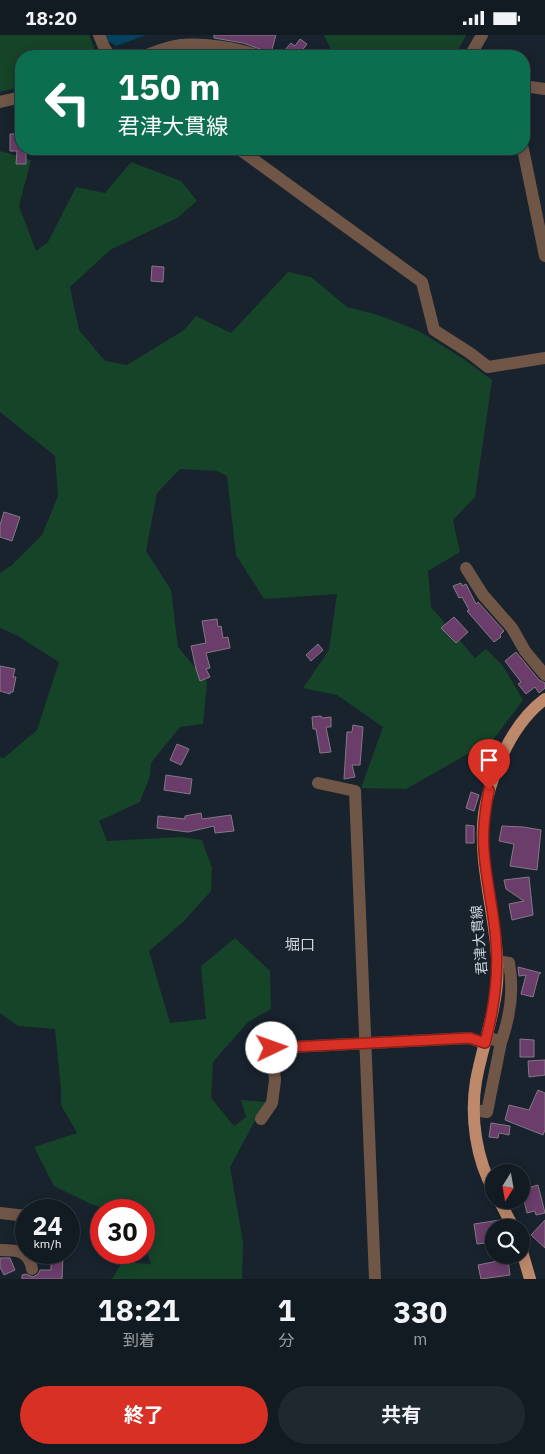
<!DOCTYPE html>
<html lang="ja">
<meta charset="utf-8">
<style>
:root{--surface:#121a22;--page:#1f272f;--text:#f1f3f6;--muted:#9ca1a5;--line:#313840;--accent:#d93025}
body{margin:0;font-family:"IBM Plex Sans","Noto Sans JP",sans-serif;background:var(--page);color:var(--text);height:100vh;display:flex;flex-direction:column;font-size:19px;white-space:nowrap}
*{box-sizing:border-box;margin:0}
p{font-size:16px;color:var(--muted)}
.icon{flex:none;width:28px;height:28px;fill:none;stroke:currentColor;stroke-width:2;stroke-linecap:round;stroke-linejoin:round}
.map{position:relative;height:1244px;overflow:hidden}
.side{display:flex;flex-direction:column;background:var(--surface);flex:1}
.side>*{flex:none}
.hud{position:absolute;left:15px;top:15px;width:515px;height:105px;border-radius:20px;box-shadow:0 2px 12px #0003,0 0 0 1px var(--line);background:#0b6e4f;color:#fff;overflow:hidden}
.needle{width:32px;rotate:191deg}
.tools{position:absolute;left:485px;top:1129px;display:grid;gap:10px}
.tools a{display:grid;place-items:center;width:45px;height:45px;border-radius:50%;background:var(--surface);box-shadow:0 2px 12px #0003,0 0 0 1px var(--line);font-size:25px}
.speed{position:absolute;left:15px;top:1164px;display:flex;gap:10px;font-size:25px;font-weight:700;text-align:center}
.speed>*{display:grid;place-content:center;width:65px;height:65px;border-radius:50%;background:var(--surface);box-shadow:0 2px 12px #0003,0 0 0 1px var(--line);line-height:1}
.speed small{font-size:12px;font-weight:400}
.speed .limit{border:8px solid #d22;background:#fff;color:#111}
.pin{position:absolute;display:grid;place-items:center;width:42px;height:42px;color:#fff;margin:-51px -21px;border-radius:50% 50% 50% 0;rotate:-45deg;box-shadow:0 0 5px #0007}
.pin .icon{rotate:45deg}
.me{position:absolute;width:55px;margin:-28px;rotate:87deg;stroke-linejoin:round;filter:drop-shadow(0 0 4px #0008)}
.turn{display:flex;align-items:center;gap:18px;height:105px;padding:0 20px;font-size:22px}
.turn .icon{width:65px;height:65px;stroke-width:2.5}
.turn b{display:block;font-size:35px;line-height:42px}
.eta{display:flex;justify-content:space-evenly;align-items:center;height:85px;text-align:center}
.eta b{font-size:30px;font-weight:700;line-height:35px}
.primary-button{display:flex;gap:10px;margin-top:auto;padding:10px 20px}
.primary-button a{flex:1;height:58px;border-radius:30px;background:var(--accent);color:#fff;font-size:20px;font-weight:700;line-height:58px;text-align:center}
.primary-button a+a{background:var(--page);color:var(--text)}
.status{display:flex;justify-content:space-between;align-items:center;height:35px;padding:0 25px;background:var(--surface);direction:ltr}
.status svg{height:14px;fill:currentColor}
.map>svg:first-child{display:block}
.green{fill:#164428}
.water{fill:#05425d}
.building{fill:#6a3d6a;stroke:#857885}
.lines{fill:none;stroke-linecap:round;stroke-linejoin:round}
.minor{stroke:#705647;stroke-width:12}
.major{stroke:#be896b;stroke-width:12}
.route-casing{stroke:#8d1f18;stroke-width:12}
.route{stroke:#d93025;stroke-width:9}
.labels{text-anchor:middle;stroke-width:4;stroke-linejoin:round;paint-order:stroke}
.street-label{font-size:14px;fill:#cfd6dd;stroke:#18232e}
.neighbourhood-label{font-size:15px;fill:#cfd6dd;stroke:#18232e}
</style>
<div class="status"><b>18:20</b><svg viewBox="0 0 49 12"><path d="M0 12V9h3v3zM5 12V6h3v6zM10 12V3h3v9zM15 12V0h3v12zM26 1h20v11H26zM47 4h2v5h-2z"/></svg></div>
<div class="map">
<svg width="545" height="1244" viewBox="0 0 545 1244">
<rect width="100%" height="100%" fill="#18232e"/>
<path class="green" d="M0,0H89L97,21H21V52L0,57Z
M324,0H466L455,21H334Z
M0,116L31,125L19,171L36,216L48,207L76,152L105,158L131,127L181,146L197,166L177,183L110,215L70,252L79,295L105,326L127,330L184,295L196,281L231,298L288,237L311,242L347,272L378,280L419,296L465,325L492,345L475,462L453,485L460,517L428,536L431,572L475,623L486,614L503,631L523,665L487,713L471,717L406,754L361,753L383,692L337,660L303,653L329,615L337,559L264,564L236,520L227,441L217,436L180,434L157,458L146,516L171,555L178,612L207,647L203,689L180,692L151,728L150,741L140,767L99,786L107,806L181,802L202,805L212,833L211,856L183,887L149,916L170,988L206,984L201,931L235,903L270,936L271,974L248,987L213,1027L211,1063L234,1091L246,1082L241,1065L265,1067L230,1132L243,1207L242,1244H112L122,1227L151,1229L144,1209V1175H113L93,1170L54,1151L34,1112L77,1098L61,1070V1055L55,994L18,991L0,978V722L4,723L37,695L59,627L18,601L0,593V538L12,530L42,500L58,461L55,421L0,377Z"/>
<path class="water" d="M105,0H146L116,11L108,6Z"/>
<path class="building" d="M214,0H276L271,18L243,8L214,3Z
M300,4L307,9L301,17L306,21H290L284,16L291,8L295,11Z
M10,99H21V114H24V118H26V129H16L17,116H10Z
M152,231L164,232L163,247L151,246Z
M4,477L20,482L12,506L0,502V490Z
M461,548L462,551L466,549L476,569L478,567L504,596L500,600L501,602L494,607L467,576L469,575L462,562L459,563L453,551Z
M454,582L468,597L456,608L441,593Z
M217,584L218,592L221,591L223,603L228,602L230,613L206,618L210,633L206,634L210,642L200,646L196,634L191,611L206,608L202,586Z
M318,609L323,615L311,626L306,620Z
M516,617L539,645L545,648V653L539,658L535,652L526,659L518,649L521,647L505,626Z
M0,631L15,634L13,642H16L13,657H10V659L0,656Z
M321,681L322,683L331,682V692H326L331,717L320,718L316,694H313L312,682Z
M353,690L363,692L360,730H352L355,742L344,744L347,697H352Z
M177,709L189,714L181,730L170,725Z
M166,740L192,744L190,759L164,755Z
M471,757L479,760L474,776L466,773Z
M201,778L202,784L231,780L234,796L215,798L214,791L188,797L157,793L158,781L185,784V781Z
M466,790L474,791V808H466Z
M502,791L523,792L541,795L537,835L510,831L514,809L499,806Z
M529,842L533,880L512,885L509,869L524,866L506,854L504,845Z
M518,932L541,938L539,939L533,962L521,959L526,940L519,941Z
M520,1004L534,1005V1022H520Z
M545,1025V1040L529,1042L528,1026Z
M538,1055L545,1058V1095L543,1100L505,1085L509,1070L529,1075Z
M491,1088L510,1091L509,1100L499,1098L498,1103L489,1102Z
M538,1150L545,1178L536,1180L535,1176L527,1178L524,1165L521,1166V1155Z
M500,1185L502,1192H494V1207L477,1209L474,1189Z
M545,1185V1213L531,1200Z
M51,1218H67L63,1222L62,1244H22V1240L26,1239L33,1242L38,1239L40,1235H51Z
M0,1223H10L15,1235L4,1240L0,1232Z
M508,1224L510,1240L481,1244L478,1230Z"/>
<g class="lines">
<path class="minor" d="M99,0L104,12L110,21
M144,21C155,17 169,11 181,10C205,8 237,13 259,21
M470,21L482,0
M524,51L545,54
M0,67L21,62
M239,114L422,247L434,295L470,318L488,332L545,323
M523,114L545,221
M466,533L483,560L512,593L525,616L545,640
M318,748L355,756L375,1244
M497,926L509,928C514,954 510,982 501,1007
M474,1075L487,1077L501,1007L487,1002
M261,1084L272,1068L275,1045L272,1013L470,1003L485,1009
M0,1178L26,1181
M0,1215C17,1215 29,1215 32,1234"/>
<path class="major" d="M494,1156C476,1124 470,1082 476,1046C482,1013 494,982 497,949C501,892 477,835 484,779C487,759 494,739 502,721C512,699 526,678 545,664
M499,1165L513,1192
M521,1213L530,1244"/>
</g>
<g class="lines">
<defs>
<path id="route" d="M272,1013L470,1003L485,1008C494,974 499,942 496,907C494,876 486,846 484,816C482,795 485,775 489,755"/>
</defs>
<use href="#route" class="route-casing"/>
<use href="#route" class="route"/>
</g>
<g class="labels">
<g class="street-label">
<text transform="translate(479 905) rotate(-95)" y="5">君津大貫線</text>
</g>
<g class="neighbourhood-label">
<text x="300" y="915">堀口</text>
</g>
</g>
</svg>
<div class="tools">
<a><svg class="needle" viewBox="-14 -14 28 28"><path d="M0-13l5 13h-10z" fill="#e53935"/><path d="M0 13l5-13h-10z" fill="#9ca1a5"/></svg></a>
<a><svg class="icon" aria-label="search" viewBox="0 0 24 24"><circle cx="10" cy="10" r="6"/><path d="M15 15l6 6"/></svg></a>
</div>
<div class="speed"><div>24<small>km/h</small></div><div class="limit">30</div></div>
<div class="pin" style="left:489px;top:755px;background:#d93025"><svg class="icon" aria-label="arrive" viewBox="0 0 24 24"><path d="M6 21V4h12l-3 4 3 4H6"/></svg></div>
<svg class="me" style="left:272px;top:1013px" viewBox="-20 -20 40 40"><circle r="19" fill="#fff"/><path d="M0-13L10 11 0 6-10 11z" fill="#d93025"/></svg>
<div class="hud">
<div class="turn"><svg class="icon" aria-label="left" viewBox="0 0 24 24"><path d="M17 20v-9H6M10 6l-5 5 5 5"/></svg><div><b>150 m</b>君津大貫線</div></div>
</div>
</div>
<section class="side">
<div class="eta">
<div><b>18:21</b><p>到着</p></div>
<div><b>1</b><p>分</p></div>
<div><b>330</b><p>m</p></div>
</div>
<div class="primary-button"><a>終了</a><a>共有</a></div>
</section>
